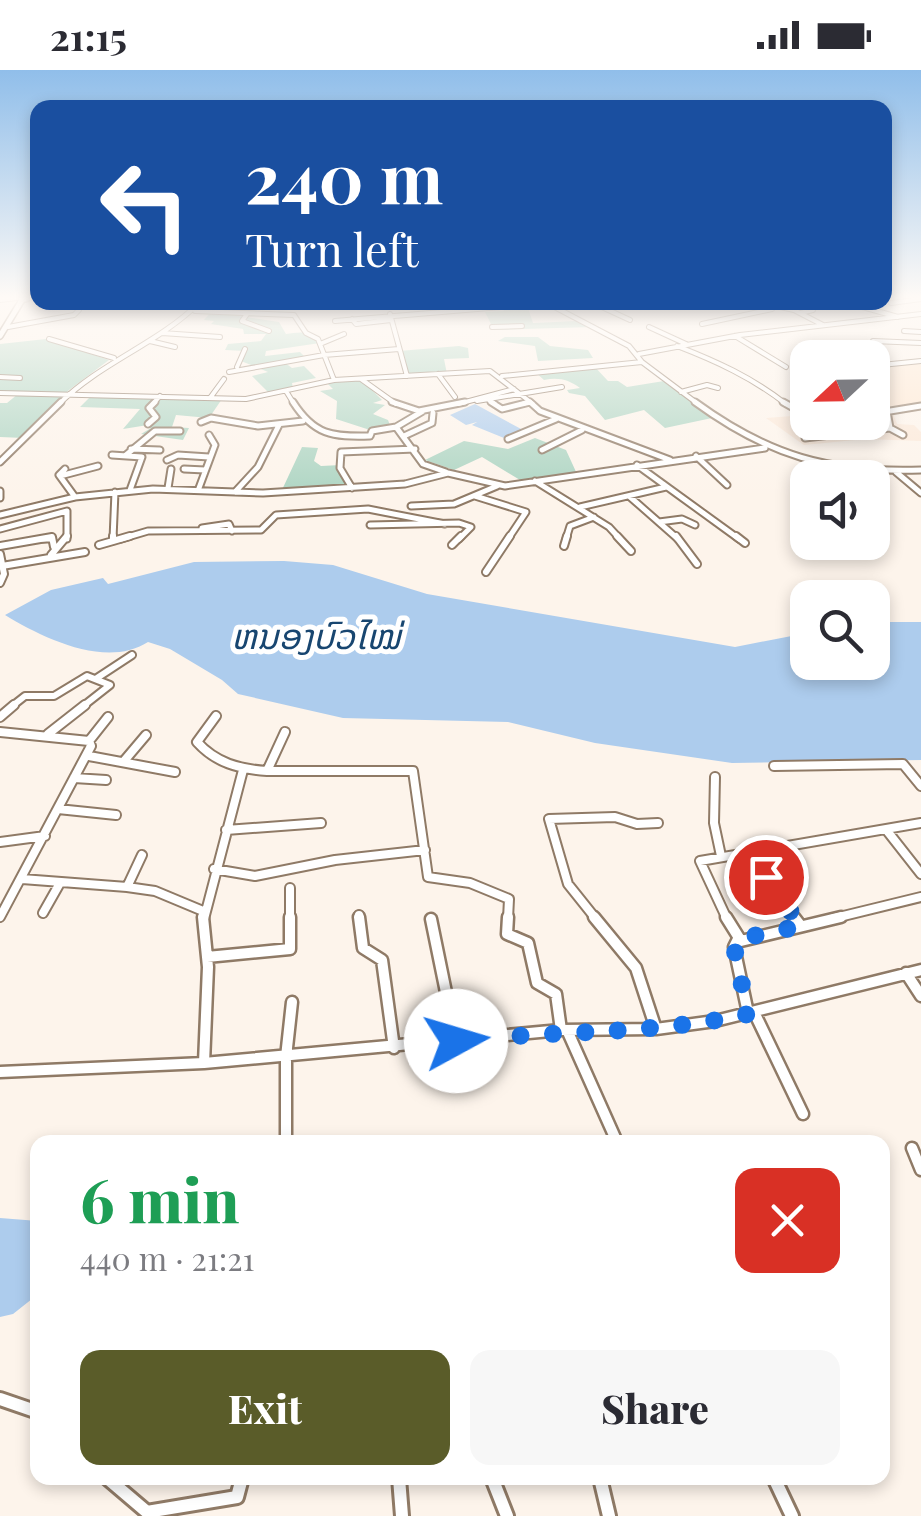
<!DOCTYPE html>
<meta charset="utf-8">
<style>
:root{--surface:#fff;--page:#f7f7f7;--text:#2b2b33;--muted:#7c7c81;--accent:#5a5c29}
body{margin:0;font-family:"Playfair Display","Noto Sans Lao",serif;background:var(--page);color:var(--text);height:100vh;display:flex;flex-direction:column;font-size:38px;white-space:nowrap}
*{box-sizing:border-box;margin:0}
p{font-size:32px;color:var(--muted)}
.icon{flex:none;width:55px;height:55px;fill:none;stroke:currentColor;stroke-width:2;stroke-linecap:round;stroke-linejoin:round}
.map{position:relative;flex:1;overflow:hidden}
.drawer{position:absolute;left:30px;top:1065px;width:860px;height:350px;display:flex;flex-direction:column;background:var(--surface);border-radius:20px;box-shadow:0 5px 15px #0003}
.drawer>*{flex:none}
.guide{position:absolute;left:30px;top:30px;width:862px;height:210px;border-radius:20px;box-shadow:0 5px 15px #0003;background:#1a4fa0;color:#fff;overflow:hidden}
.needle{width:65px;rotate:248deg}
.fabs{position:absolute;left:790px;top:270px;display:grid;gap:20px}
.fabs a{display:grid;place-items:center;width:100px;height:100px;border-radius:20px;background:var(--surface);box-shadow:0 5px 15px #0003;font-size:50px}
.pin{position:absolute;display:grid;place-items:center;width:85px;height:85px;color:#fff;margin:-42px;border:5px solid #fff;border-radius:50%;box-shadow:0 2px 10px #0007}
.me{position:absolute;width:110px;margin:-55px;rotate:84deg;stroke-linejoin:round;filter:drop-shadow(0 0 8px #0008)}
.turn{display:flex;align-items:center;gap:35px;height:210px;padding:0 50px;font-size:45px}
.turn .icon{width:130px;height:130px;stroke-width:2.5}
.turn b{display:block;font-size:70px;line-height:85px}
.round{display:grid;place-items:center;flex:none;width:105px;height:105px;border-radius:20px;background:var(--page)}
.summary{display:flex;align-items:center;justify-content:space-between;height:170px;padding:0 50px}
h1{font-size:60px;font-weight:800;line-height:75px;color:#1e9e55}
.primary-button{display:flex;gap:20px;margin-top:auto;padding:20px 50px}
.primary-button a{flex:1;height:115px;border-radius:20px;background:var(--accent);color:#fff;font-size:40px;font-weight:800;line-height:115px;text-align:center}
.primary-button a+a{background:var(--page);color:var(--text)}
.status{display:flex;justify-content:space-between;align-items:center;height:70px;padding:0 50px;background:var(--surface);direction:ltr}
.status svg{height:28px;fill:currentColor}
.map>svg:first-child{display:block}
.built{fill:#fee7d1}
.education{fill:#fbe8d8}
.green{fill:#aed5c3}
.water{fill:#adcced}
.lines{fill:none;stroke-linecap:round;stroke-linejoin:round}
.street-far5-casing{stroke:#8f7a66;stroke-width:6}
.street-far4-casing{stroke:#8f7a66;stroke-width:9}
.street-far3-casing{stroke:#8f7a66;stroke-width:10}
.street-far2-casing{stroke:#8f7a66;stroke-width:12}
.street-far1-casing{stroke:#8f7a66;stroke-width:15}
.street-casing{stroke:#8f7a66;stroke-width:18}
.secondary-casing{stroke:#8f7a66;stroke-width:8}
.street-far5{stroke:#fff;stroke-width:4}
.street-far4{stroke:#fff;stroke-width:5}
.street-far3{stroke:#fff;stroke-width:6}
.street-far2{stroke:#fff;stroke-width:8}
.street-far1{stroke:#fff;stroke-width:10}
.street{stroke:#fff;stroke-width:12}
.secondary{stroke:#fff;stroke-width:5}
.route{stroke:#1a73e8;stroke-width:18;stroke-dasharray:0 32.4}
.labels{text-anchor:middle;stroke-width:10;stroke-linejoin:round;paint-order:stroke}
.water-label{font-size:35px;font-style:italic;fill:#184670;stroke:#fff}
</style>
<div class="status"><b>21:15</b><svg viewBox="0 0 49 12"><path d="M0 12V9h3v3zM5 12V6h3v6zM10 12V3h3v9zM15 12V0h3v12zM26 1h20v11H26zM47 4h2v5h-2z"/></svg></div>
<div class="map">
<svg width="921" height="1446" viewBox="0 0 921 1446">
<rect width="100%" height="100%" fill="#fdf4eb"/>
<path class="built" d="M921,292V336L873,338V297Z"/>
<path class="education" d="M892,341L897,354L914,355L921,362V371L865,369L804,375L766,348L805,345L808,352H872L873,343Z"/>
<path class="green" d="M500,235H527L533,253L577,251L590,257L494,260L485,242L504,241Z
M211,242L279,252L286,264C300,262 312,260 320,273L266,281L265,286L300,282L307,289L284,292L292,298L304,296L316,308L292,313L293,319L268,322L252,306L268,302L241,291L245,281L225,280L228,274L261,271L266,264H244L243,259L211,254L214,251L204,250Z
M505,267H538L550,276L588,280L593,288L538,291L535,276L498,271Z
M46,269L109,290L69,320L24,368L0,367V333H7L18,324L0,323V274Z
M459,276L468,278L469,288L444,289L447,304L407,306L399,281Z
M594,296L608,311H618L627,317L664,311L712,348L665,358L644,340L605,350L585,326L569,323L567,320L580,318C569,310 559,307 544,310L534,301Z
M361,309L382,330L373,333L385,335L373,344L388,350L391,358L370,360L336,349L337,331L320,321L333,319L326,312Z
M91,326L222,329L209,348L176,345L172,357L189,358L183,370L141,364L151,358L148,355L123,359L140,339L80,337Z
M535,368L566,380L577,404L525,413L482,387L454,400L425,390L464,371L508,379Z
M302,377L318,378L314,391L321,396L341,395L352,418L281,422Z"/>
<path class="water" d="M475,334L523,360L504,368L472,355L477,352L466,355L450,345Z
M284,491L333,495L427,524L735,577L807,563L808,592H872L873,552H921V690L732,693L595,673L508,652L343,648L238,624L222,610L170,579L148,572C106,599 43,568 5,545L51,520L103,508L108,514L194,492Z
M0,1148L38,1151L37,1225L13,1244L0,1247Z"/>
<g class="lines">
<defs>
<path id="street-far5" d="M0,230L25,227
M545,232L629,276L642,292L698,334
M591,232L630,250
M758,232L794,240L823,255
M845,232L898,247
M891,233L921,229
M195,241L294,245L306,263L318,269L334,310
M800,243L813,240L809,236
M247,244L242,251L269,261
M390,244L407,306
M352,249L356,254L391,250
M335,251L562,232
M702,254L772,239
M8,257L74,245L79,240L75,232
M492,257L522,256
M649,257L686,274
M904,261L921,262
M162,263L220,267
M735,266L786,297
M49,269L114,288
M150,271L175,277
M873,271L921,273
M320,274L344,264
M677,276C716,291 753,308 786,334
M639,284L740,265L921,244
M872,296L921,291
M237,297L245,279
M800,301L808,300
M229,302L324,285L399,279
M438,304L455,327
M502,306L642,292
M0,307L20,308
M361,309L396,334
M286,321L294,334
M681,322L707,315L718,318
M0,323L246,329L334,310L490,301L533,334
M210,328L224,309
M489,330L495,334
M477,331L562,317
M59,334C101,292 158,274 200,232
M153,334L160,326
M458,334L514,319
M522,334L530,332"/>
<path id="street-far4" d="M293,332C314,365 332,367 370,366L372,361L396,357L423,341
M392,332L419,341L465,332
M491,332L502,339L530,332
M530,332L540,341L670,390
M695,332C769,386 829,403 921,400
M783,332L808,346
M872,344L921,336
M201,352L211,348L258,356L303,351
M843,352L857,362
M148,354L156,347L149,338L155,332
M396,357L423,394L446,402
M890,358L903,365
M404,366L432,353L433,343
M805,368L890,358L887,341
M508,369L556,349
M131,379L160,380
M542,380L582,360
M112,385L142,387L130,420
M126,385L155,361H180
M696,386L727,415
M167,390L178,385L209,387
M0,392L61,332
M637,395L739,469
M65,399L59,405L75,427
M184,399L205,400
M896,402L921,423
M60,406L98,396
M535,411L609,457L620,469
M168,418L171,399
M199,418L215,375L209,365
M352,418L340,398L341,382L415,379
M0,421V428
M235,422L258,397L279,355
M475,426L526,442L508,469
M629,426L678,469
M411,436L454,434L497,416
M580,437L666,417
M0,445L75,427L153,419L263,423L405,414L448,403L505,416L765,378
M659,452L682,449L695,455
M370,455L459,453L471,457L459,469
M202,458L229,454L232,461
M0,459L67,441V469
M42,469H52
M113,469L115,422
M121,469L148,461L261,460L276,445L368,439L445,454
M566,469L570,456L594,447"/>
<path id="street-far3" d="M617,466L631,481
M676,466L697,494
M736,466L745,473
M113,471L130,466
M99,475L113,471V466
M452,475L461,466
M0,476L52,467L54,477
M564,476L567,466
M0,484L4,504L0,513
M51,485L67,466
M2,496L85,482
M486,502L510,466
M97,608L132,585
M11,637L25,626H54L87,606L110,615L82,637"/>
<path id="street-far2" d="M216,646L197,672C216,693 239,699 267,701L285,662
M0,647L14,635
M0,662L89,671L91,676L0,847
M48,664L85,635
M89,671L108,647
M89,686L175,702
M124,691L146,665
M774,696L903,694L921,716
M267,701H413L428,807L470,813L509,829L508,849
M715,707L714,753L721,786
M74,708L106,710
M58,739L116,745
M226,760L321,753
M888,762L921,804
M0,772L45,766
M749,783L796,849
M214,799L255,806L335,790L425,780
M22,809L127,817L142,785
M127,817L155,821L203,841
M290,818V849
M43,843L60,813
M359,845V849
M204,849L243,700
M596,849L568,814L549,749L615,747L637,754L658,753
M727,849L700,791L921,753
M831,849L921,827"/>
<path id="street-far1" d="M203,847L208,897L204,993
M359,847L363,878L382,890L394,978
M508,847L507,864L528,873L537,913L556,924L561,960
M594,847L636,898L656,959
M726,847L741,871L841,847
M794,847L801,856
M431,849L456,971
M738,869L734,877L748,943
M207,887L290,879V847
M906,903L921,926
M754,942L803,1044
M567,960L617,1072
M0,1002L204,993L561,960L656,959L715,951L921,900
M286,1072V987L292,932
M912,1078L921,1100"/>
<path id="street" d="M0,1329L38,1342
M107,1408L147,1442L237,1427L242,1408
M399,1408L402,1446
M492,1408L507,1446
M600,1408L609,1446
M774,1408L792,1446"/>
<path id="secondary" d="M0,266L22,230L33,226"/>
</defs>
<use href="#street-far5" class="street-far5-casing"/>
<use href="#street-far4" class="street-far4-casing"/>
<use href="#street-far3" class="street-far3-casing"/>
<use href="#street-far2" class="street-far2-casing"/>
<use href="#street-far1" class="street-far1-casing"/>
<use href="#street" class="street-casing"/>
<use href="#secondary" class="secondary-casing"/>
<use href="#street-far5" class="street-far5"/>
<use href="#street-far4" class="street-far4"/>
<use href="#street-far3" class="street-far3"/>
<use href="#street-far2" class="street-far2"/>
<use href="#street-far1" class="street-far1"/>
<use href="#street" class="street"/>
<use href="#secondary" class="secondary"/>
</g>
<linearGradient id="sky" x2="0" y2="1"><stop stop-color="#90beea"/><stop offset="0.53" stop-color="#fefaf6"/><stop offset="1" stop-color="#fefaf6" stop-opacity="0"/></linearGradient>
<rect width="921" height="428" fill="url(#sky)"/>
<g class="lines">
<path class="route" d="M456,971C554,960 653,965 748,944L734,877L738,869L801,856L766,807"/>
</g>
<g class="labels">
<g class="water-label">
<text x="316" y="579">ຫນອງບົວໄໝ່</text>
</g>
</g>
</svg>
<div class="fabs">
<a><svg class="needle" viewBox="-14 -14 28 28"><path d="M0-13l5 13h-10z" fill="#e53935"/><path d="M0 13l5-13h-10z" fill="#7c7c81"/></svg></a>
<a><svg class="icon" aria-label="sound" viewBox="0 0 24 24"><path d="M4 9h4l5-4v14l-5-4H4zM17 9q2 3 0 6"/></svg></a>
<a><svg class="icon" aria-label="search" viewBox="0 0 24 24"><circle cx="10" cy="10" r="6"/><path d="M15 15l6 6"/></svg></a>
</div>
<div class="pin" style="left:766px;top:807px;background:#d93025"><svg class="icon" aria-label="arrive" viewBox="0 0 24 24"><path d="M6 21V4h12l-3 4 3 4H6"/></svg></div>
<svg class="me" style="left:456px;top:971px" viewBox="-20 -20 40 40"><circle r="19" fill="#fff"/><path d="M0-13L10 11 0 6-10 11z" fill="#1a73e8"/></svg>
<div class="guide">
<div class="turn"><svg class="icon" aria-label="left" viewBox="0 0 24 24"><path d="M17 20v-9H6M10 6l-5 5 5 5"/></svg><div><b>240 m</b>Turn left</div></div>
</div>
<section class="drawer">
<div class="summary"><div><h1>6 min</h1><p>440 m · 21:21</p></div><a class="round" style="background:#d93025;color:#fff"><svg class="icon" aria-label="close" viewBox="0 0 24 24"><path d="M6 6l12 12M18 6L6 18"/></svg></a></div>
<div class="primary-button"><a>Exit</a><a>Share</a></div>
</section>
</div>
